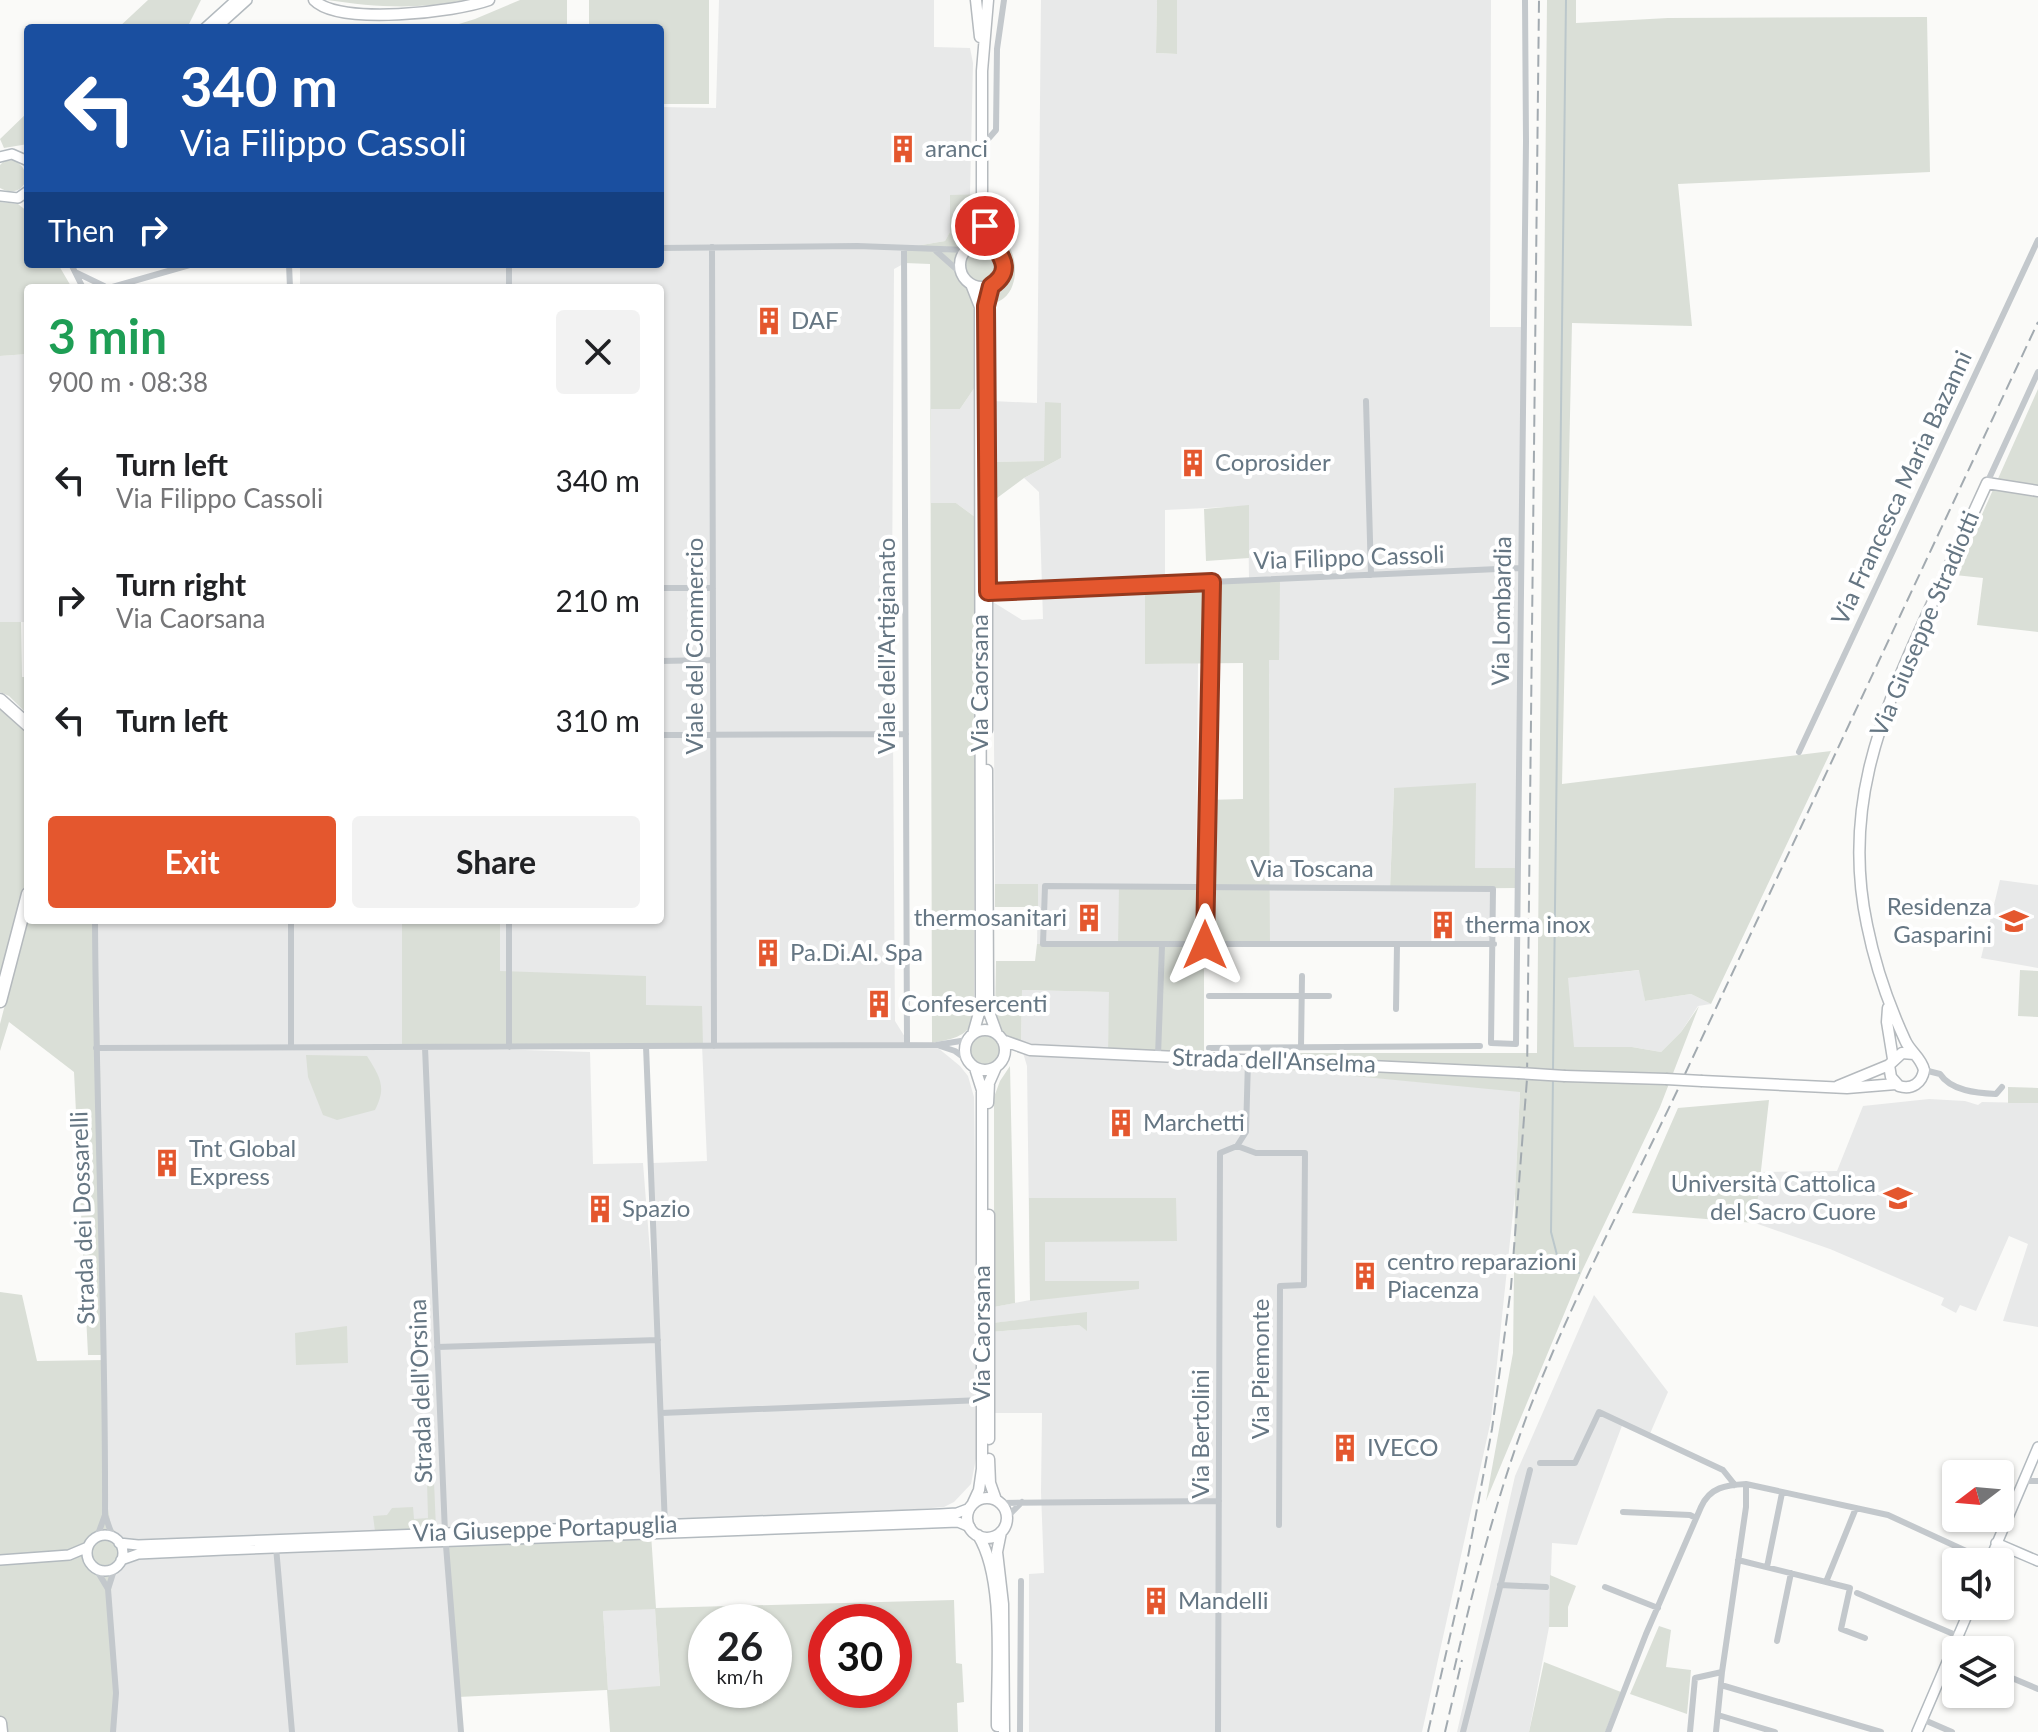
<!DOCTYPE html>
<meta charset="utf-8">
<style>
:root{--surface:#fff;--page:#f2f2f2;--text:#202124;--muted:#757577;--accent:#e4572e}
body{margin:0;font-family:Lato,sans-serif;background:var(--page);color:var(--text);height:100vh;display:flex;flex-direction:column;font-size:30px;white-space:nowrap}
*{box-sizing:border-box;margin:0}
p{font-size:26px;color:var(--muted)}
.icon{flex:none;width:44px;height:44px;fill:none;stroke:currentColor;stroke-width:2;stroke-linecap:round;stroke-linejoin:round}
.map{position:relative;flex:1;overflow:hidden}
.sheet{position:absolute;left:24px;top:284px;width:640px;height:640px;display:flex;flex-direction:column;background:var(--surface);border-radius:8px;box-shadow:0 2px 6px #0004}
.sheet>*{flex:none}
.hud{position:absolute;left:24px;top:24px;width:640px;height:244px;border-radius:8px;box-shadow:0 2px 6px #0004;background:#1a4fa0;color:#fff;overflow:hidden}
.needle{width:52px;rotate:254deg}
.buttons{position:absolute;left:1942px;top:1460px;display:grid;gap:16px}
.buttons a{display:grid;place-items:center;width:72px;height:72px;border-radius:8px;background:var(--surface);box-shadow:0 2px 6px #0004;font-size:40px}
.speed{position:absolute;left:688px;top:1604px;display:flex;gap:16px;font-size:40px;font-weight:700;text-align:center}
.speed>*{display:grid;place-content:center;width:104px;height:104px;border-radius:50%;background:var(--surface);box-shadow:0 2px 6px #0004;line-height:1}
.speed small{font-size:20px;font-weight:400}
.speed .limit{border:12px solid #d22;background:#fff;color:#111}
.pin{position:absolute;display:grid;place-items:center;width:68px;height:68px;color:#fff;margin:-34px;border:4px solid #fff;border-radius:50%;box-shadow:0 2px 8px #0007}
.me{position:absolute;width:88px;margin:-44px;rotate:0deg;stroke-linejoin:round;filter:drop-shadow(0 0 6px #0008)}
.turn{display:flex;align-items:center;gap:28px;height:168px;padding:0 24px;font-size:36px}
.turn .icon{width:104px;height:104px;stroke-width:2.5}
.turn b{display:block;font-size:56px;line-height:68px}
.then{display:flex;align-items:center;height:76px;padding:0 24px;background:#0003;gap:16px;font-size:30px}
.round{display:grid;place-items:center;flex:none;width:84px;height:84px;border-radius:8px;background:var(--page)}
.head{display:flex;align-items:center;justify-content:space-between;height:136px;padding:0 24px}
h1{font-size:48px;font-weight:700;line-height:60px;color:#1e9e55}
.button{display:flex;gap:16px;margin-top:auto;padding:16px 24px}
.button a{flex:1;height:92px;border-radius:8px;background:var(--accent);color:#fff;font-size:32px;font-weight:700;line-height:92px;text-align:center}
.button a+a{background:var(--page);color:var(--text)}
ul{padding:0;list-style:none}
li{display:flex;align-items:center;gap:24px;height:120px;padding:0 24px}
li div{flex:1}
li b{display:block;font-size:30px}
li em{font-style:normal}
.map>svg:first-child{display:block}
.built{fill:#e8e9e9;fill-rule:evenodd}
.green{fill:#dadfd7;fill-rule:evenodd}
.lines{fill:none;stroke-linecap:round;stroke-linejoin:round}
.stream{stroke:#bbc7cb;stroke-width:2}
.secondary-casing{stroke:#b3babf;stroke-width:12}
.primary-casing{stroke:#b5babe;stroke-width:13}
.highway-casing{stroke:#b4b9bd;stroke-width:15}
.street{stroke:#c3c8cc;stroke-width:6}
.secondary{stroke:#fff;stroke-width:9}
.primary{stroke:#fff;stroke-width:10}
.highway{stroke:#fff;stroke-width:12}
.rail{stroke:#a2aab0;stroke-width:2;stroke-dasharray:12 6;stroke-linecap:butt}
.primary-bridge-casing{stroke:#b5babe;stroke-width:13;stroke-linecap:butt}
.primary-bridge{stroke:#fff;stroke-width:10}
.route-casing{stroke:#94391e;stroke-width:20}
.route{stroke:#e4572e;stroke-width:14}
.labels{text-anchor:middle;stroke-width:8;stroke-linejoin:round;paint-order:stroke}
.poi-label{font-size:24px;fill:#657683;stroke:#fff;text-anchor:start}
.street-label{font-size:24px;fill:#657683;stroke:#fff}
</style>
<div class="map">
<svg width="2038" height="1732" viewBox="0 0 2038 1732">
<rect width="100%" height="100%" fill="#fafaf8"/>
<path class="built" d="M719,0H934V47L970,48L973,63L970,195H950V232L945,241L904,248L905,263L894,269L892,592L895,1021L908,1042L932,1043L960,1066L968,1076L974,1097L979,1443L971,1484L954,1502L944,1507L664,1529L446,1537L462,1732H116L109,1610L113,1576L107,1503L95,920H660V288H300V264H660V107L716,108ZM702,1045L707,1161L653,1163L657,1340L643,1163L593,1164L590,1052L455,1048Z
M1041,0H1157L1156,53L1177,54V0H1491L1490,327H1525L1518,868L1475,869L1394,788L1390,888H1492L1493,943L1270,945L1269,660H1278L1249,579L1248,506L1165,510V584L1146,664L1198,663L1196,885L1118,945L1037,944L1038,884H995L993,602L1022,620L1043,619L1039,492L1024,478L1061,458L1045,403V461L992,462V401L1037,403Z
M28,354V622H0V356Z
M975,387V517L956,503H931V409H960Z
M2000,880L2038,885V968L1981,958Z
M1640,970L1645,1001L1691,994L1711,1004L1698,1006L1681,1032L1661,1052L1632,1047H1573L1567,978Z
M1022,990L1110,992L1108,1049L1204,1054L1260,1053L1261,1067L1520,1091L1515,1194L1491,1420L1422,1732H1029V1574L1044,1573L1041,1492L1042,1413H994L991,1332L1079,1325L1086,1330L1087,1313L992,1323L994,1307L1030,1300L1027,1066L1021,1046Z
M1929,1099L1965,1101L1978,1105L1982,1102L2038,1103V1327L2003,1321L2028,1244L2009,1236L1976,1311L1960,1305L1956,1313L1941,1305L1944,1298L1830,1249L1755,1223L1760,1172L1837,1171L1863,1106Z
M1594,1295L1668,1392L1649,1436L1623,1423L1577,1545L1552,1543L1549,1627L1529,1732H1457L1515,1476Z
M655,1608L660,1687L608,1690L603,1611Z"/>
<path class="green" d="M148,0H201L187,28H118Z
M327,0H465C418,10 374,7 327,0Z
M520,0H567V28H446L475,19Z
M589,0H709V104H660V28H589Z
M1157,0H1177V54L1156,53Z
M1547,0H1576V23L1668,18L1927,17L1930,172L1678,184L1692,326L1572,323L1562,784L1831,751L1711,1004L1691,994L1645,1001L1639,970L1568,978L1574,1047H1632L1661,1052L1681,1032L1699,1006L1660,1107L1582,1271L1486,1501L1513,1353L1515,1194L1520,1092L1260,1067V1053H1537Z
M28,112V144L4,148L0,139Z
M14,160C38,174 22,201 0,188V165L4,161Z
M994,194C994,205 991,222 996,232C998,237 1005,240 1008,245C1018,259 1018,287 1004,298C996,305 984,304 974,304L975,387L960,409H931V503H956L975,517L974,1019C967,1038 950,1039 932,1043L930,264L905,263L904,248L945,241L950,232V195Z
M0,202L18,204L28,212V264H58L72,288H28V354L0,356Z
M2038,389V632L1977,625L1983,578L1955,575Z
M1045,402L1061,403V458L1024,478L993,501L992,462L1044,461Z
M1249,505V558L1206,561L1204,509Z
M1280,580L1279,660H1269L1270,945H1204V1054L1108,1050L1109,992L1022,990L1021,1046L1001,1034L995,1017L996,961H1035L1037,944L1118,945L1119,886H1205L1207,800L1243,799V663L1145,664V584Z
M0,622H21L22,677H28V715L9,696L0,692Z
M0,703L19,718L28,731V876L0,983Z
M1476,783L1475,868H1518L1517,888L1390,889L1394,788Z
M995,884H1038V907H995Z
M28,915V920H97L106,1355H88L74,1072L9,1022L0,1051V1024Z
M402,920L500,922V971L646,976V1005L702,1006L703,1045L402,1046Z
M2020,970L2038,971V1017L2018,1016Z
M966 1050a18 18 0 1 1 36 0a18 18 0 1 1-36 0Z
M306,1055L367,1056C380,1077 387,1087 375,1110L337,1120L323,1115L308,1077Z
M1010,1066L1015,1303L994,1307V1097L1000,1081Z
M2008,1087L2038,1088V1103H2008Z
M1769,1100L1755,1223L1632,1213L1678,1108Z
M1029,1198H1176L1177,1241L1045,1242V1281H1139V1289L1030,1301Z
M0,1292L22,1295L37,1361L106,1360L107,1503L111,1526L120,1538L125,1552L120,1567L113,1576L109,1610L117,1692L114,1732H0Z
M1087,1312V1331L1079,1325L991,1332L992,1323Z
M347,1326L348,1363L296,1365L295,1333Z
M427,1481H434L436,1529L375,1531L373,1516L387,1515L392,1508L413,1507L414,1519L428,1518Z
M651,1534L656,1608L954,1600L956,1663L962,1664L964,1702L957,1703L958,1732H610L607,1690L458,1697L446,1542ZM655,1609L660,1686L608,1690L603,1611ZM706,1622H774V1690H706ZM826,1622H894V1690H826Z
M1550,1575L1576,1586L1568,1607V1627H1549Z
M1659,1626L1671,1630L1666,1667L1691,1670L1687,1714L1630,1694Z
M1544,1662L1621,1692L1605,1732H1529Z"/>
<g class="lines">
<path class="stream" d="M1553,1071L1566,0
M1553,1078L1551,1232L1557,1255L1579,1273"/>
<defs>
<path id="secondary" d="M205,28L236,0
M216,28L247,0
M0,157L12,154L28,161
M0,196L18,198L28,191
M87 1553a18 18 0 1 1 36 0a18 18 0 1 1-36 0Z
M119,1543L138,1545L940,1514L957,1513L970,1508
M1996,1543L2038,1561
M0,1560L69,1555L88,1547
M121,1560L138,1554L224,1550L958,1522L970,1527
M1989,1562L2038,1447
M1917,1732L1971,1606"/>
<path id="primary" d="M314,0C339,26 456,12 489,0
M976,0L980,37
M988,0L982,71V205L986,232L997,250
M960 265a22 22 0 1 1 44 0a22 22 0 1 1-44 0Z
M970,247L977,233L980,215
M971,284L980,307L981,1006L973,1034
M986,314L991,286
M987,378V730
M987,770L988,994L989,1012L997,1034
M1888,1008L1887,1022L1893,1059
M965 1050a20 20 0 1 1 40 0a20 20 0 1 1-40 0Z
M1002,1040L1030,1050L1518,1073
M1914,1054L1902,1053L1889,1065L1891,1077L1899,1086C1912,1090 1922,1083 1924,1070C1921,1057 1910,1052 1905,1040C1888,1003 1875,965 1867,925C1843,812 1878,722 1924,621C1945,575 1966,529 1987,483L2038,491
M1565,1076L1666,1079
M1702,1081L1847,1088L1896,1084
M1838,1086L1889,1065
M988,1103L989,1083L996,1067
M989,1215V1439
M989,1459L990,1483L996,1500
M967 1518a20 20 0 1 1 40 0a20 20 0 1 1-40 0Z
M973,1503L979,1490L982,1469V1090L975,1068
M1001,1532L997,1552L1003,1604L1004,1732
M978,1535C1006,1580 996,1672 997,1726"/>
<path id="highway" d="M0,700L28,725
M0,1001L28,894
M0,1723L1,1732"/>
</defs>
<use href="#secondary" class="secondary-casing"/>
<use href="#primary" class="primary-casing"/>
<use href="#highway" class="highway-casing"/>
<path class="street" d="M982,146L996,130L997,49L1004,0
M712,247L714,1046
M660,248L857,246L967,250
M904,248L907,1045
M936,251L963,275
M71,264L83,288
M289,264L290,288
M509,264V288
M77,273L104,286
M109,288L193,264
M1366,401L1371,575
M1987,483L2038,372
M660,588H713
M988,592L1520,568
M660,661L713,660
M660,735L906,734
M1799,752L2038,240
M95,920C96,1118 106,1317 105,1515L113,1538
M291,920V1045
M509,920V1047
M1494,944H1043L1045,886L1493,889L1491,1043L1516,1044L1526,141L1525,0
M1205,945L1212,582
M1209,996H1329
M1396,1009L1397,945
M646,1046L665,1526
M940,1046L955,1051L966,1059
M425,1047L445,1533L461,1732
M1301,1047L1302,976
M96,1048C376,1045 656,1045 936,1045L967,1040
M1209,1048L1480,1046
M1158,1056L1162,946
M1248,1060L1246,1132L1237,1146L1256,1153H1305L1304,1285L1280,1286L1279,1525
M1924,1070L1940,1074C1951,1091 1977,1093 1996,1094L2002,1087
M437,1347L658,1340
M661,1413L982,1400
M1540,1463H1575L1599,1412L1723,1470L1735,1485
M2024,1481H2038
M1001,1503L1219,1501
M1623,1512L1690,1515L1696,1518
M1007,1517L1022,1502
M97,1537L105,1515
M276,1547L292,1732
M1738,1560L1850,1588L1841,1629L1865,1638
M1767,1567L1782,1493
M96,1569L108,1589
M1826,1582L1856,1508
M1500,1585L1546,1587
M1605,1587L1658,1608
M1857,1593L1958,1636
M1777,1641L1791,1573
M2000,1673L2038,1689
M1721,1685L1881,1732
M1718,1715L1775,1732
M1922,1719L1952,1732
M113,1732L116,1693L108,1589L115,1567
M1020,1732L1021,1581
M1218,1732L1220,1153L1237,1146
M1463,1732L1530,1470
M1608,1732L1646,1634L1701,1507C1710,1487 1726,1485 1746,1484L1888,1515L1990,1562
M1690,1732L1695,1678L1722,1672
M1716,1732L1722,1672L1746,1507V1484"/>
<use href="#secondary" class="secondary"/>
<use href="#primary" class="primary"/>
<use href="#highway" class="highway"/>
<path class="rail" d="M1685,1074L2038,322
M1454,1670C1474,1585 1496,1500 1526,1418C1569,1305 1627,1196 1679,1087
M1428,1732L1467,1562L1492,1429L1511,1287L1527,1079L1539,0
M1445,1732L1462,1660"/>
<defs>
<path id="primary-bridge" d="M1518,1073L1565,1076
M1666,1079L1702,1081"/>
</defs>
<use href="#primary-bridge" class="primary-bridge-casing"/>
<use href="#primary-bridge" class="primary-bridge"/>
</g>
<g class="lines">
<defs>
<path id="route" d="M985,226C990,248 1021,266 991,286L986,306L988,592L1212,582L1205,945"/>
</defs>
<use href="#route" class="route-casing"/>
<use href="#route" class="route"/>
</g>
<defs>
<symbol id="building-bare" viewBox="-9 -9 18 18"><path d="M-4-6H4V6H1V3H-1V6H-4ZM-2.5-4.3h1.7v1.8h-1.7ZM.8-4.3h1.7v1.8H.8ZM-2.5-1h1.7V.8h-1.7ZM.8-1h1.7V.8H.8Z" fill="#e4572e" stroke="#fff" stroke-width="2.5" paint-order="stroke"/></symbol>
<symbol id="university-bare" viewBox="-9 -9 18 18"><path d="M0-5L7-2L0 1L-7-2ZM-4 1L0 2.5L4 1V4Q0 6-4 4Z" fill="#e4572e" stroke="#fff" stroke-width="2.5" paint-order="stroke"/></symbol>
</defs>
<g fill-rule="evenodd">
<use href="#building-bare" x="883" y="129" width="40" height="40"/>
<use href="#building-bare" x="749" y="301" width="40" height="40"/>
<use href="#building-bare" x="1173" y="443" width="40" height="40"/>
<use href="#building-bare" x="1069" y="898" width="40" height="40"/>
<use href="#university-bare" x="1994" y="901" width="40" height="40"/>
<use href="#building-bare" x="1423" y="905" width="40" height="40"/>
<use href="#building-bare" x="748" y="933" width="40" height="40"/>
<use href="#building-bare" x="859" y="984" width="40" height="40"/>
<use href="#building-bare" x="1101" y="1103" width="40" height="40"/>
<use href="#building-bare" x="147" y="1143" width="40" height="40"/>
<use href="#university-bare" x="1878" y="1178" width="40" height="40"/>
<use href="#building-bare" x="580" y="1189" width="40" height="40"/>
<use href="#building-bare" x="1345" y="1256" width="40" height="40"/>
<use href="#building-bare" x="1325" y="1428" width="40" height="40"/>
<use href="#building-bare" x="1136" y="1581" width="40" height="40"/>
</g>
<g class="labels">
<g class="poi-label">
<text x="925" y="157">aranci</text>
<text x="791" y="329">DAF</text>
<text x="1215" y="471">Coprosider</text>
<text x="1992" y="915" text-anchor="end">Residenza<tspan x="1992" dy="28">Gasparini</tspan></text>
<text x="1067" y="926" text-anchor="end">thermosanitari</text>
<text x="1465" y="933">therma inox</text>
<text x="790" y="961">Pa.Di.Al. Spa</text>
<text x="901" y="1012">Confesercenti</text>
<text x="1143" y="1131">Marchetti</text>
<text x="189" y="1157">Tnt Global<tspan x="189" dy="28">Express</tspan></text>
<text x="1876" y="1192" text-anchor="end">Università Cattolica<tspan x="1876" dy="28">del Sacro Cuore</tspan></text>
<text x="622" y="1217">Spazio</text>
<text x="1387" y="1270">centro reparazioni<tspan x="1387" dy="28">Piacenza</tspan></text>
<text x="1367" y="1456">IVECO</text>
<text x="1178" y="1609">Mandelli</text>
</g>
<g class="street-label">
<text transform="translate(1902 488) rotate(-65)" y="8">Via Francesca Maria Bazanni</text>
<text transform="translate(1349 558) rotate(-2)" y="8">Via Filippo Cassoli</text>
<text transform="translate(1502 611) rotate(-89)" y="8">Via Lombardia</text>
<text transform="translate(1925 624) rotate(-67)" y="8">Via Giuseppe Stradiotti</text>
<text transform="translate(695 646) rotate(-90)" y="8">Viale del Commercio</text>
<text transform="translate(887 646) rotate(-90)" y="8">Viale dell'Artigianato</text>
<text transform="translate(980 683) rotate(-90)" y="8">Via Caorsana</text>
<text x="1312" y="877">Via Toscana</text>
<text transform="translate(1274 1061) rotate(2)" y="8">Strada dell'Anselma</text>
<text transform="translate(83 1218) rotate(-92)" y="8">Strada dei Dossarelli</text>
<text transform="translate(982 1334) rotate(-90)" y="8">Via Caorsana</text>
<text transform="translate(1261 1369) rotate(-90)" y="8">Via Piemonte</text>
<text transform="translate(421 1391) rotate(-92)" y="8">Strada dell'Orsina</text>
<text transform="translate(1201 1434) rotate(-90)" y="8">Via Bertolini</text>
<text transform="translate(545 1529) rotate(-2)" y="8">Via Giuseppe Portapuglia</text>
</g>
</g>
</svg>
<div class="buttons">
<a><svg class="needle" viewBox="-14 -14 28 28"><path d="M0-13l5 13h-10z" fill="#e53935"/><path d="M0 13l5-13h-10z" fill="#757577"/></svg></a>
<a><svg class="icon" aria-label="sound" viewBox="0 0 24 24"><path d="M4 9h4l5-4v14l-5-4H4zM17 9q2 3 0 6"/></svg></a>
<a><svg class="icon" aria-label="layers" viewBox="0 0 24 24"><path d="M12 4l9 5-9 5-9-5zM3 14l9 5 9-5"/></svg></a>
</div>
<div class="speed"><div>26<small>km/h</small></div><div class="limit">30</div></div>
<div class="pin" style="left:985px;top:226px;background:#d93025"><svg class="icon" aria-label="arrive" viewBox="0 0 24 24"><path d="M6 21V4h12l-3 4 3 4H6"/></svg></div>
<svg class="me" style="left:1205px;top:945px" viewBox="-20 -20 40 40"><path d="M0-17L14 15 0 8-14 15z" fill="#e4572e" stroke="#fff" stroke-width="4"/></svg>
<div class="hud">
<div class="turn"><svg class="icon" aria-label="left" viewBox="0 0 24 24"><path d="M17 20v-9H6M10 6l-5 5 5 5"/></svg><div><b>340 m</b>Via Filippo Cassoli</div></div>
<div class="then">Then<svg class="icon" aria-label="right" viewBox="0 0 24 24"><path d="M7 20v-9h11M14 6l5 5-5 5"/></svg></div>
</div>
<section class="sheet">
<div class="head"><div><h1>3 min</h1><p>900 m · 08:38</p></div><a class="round"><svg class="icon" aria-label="close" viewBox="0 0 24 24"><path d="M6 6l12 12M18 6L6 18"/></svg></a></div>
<ul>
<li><svg class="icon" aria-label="left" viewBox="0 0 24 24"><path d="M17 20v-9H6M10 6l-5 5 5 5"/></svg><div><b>Turn left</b><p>Via Filippo Cassoli</p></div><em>340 m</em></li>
<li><svg class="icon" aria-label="right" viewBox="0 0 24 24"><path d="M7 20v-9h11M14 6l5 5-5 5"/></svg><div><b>Turn right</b><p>Via Caorsana</p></div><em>210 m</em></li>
<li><svg class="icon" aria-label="left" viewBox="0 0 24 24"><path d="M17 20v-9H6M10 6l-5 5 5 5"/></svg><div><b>Turn left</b></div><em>310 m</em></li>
</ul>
<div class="button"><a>Exit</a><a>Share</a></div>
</section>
</div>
